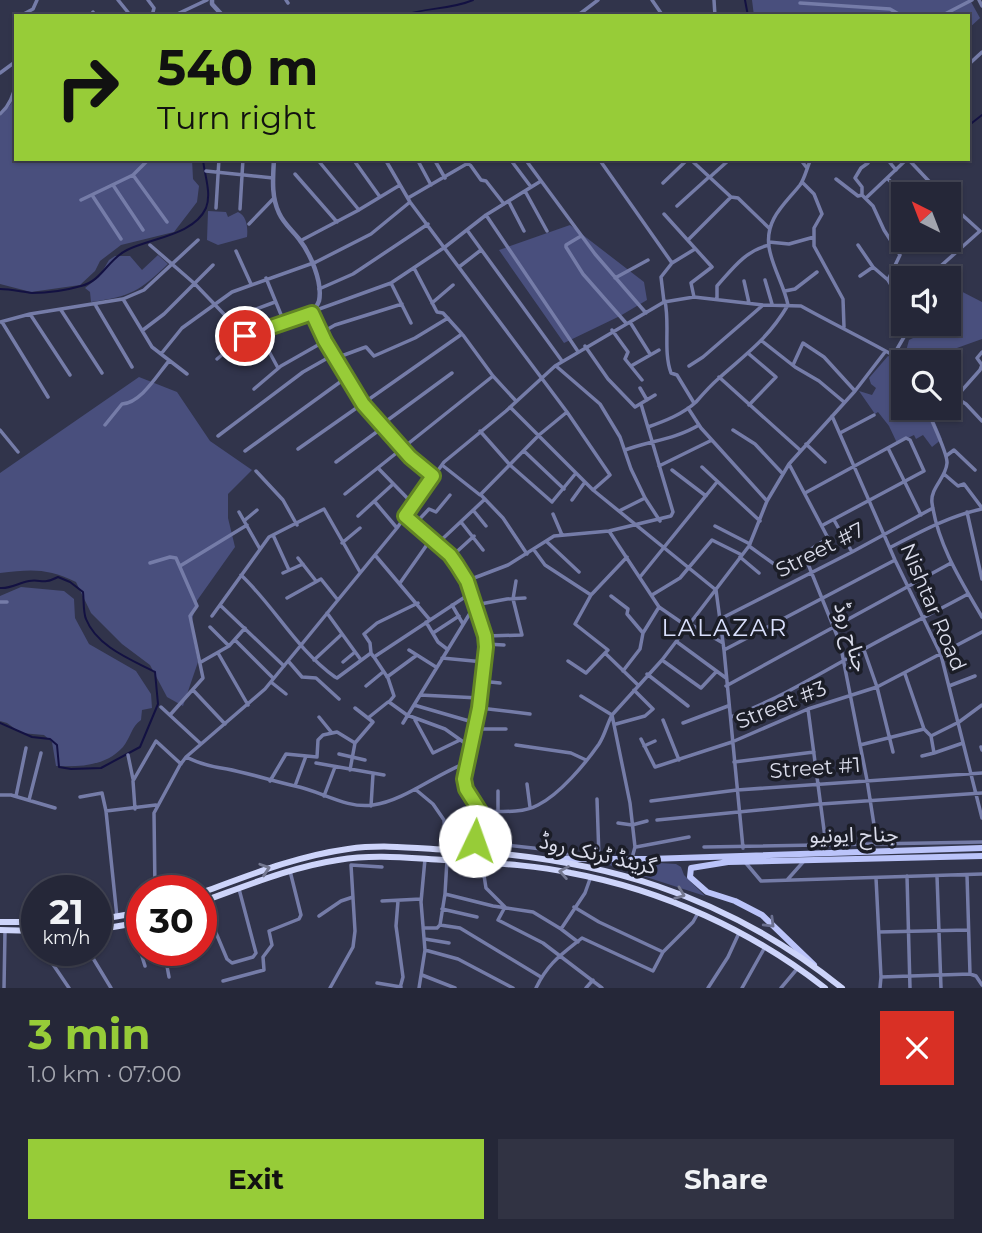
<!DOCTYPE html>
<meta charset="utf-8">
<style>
:root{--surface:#252738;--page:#313343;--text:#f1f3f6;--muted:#a3a5ae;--line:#424453;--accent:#97cc38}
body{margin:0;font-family:Montserrat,"Noto Sans Arabic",sans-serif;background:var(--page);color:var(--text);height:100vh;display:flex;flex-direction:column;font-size:26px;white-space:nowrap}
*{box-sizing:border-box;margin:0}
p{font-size:23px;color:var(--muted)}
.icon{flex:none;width:38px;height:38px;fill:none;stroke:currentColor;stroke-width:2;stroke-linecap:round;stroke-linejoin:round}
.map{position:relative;height:988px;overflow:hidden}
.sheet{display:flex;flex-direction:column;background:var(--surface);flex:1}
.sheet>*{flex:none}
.top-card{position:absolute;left:14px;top:14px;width:956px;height:147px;border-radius:0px;box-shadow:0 2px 5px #0004,0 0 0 2px var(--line);background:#97cc38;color:#111;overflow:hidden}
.needle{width:46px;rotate:318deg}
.buttons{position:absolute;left:891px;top:182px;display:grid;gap:14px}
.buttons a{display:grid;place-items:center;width:70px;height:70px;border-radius:0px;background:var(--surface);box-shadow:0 2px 5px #0004,0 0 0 2px var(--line);font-size:35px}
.speed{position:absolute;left:21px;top:875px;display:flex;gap:14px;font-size:35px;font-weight:700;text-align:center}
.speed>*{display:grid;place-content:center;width:91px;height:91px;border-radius:50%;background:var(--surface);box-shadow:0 2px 5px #0004,0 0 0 2px var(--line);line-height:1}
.speed small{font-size:18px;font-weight:400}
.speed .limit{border:10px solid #d22;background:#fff;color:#111}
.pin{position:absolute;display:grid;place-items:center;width:60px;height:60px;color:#fff;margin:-30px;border:4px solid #fff;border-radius:50%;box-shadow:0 2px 7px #0007}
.me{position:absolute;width:77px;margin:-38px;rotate:3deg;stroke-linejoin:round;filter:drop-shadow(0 0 5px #0008)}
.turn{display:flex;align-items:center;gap:24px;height:147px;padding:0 28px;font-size:32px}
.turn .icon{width:91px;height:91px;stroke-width:2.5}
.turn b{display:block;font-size:49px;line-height:60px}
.round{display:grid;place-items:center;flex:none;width:74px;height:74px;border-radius:0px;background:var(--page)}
.overview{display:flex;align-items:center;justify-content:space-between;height:119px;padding:0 28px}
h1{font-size:42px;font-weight:700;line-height:52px;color:var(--accent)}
.button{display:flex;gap:14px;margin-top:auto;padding:14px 28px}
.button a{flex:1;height:80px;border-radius:0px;background:var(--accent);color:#111;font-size:28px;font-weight:700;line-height:80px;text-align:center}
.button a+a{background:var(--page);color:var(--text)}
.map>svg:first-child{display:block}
.green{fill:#494f7d}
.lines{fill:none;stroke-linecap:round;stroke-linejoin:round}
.stream{stroke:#131142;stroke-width:2}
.minor{stroke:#757ca8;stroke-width:3.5}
.tertiary{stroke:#757ca8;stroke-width:4.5}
.primary{stroke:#bbc4fa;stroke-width:6}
.trunk{stroke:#cdd4fa;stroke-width:6}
.oneway{stroke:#747890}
.oneway2{stroke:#6b7090}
.route-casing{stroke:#628524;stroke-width:18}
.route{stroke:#97cc38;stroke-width:12}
.labels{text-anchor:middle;stroke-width:7;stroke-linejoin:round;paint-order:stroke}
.street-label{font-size:21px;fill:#dadceb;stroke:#1b1d27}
.quarter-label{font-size:24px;letter-spacing:2px;fill:#d9dffc;stroke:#1b1d27}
</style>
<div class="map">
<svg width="982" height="988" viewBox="0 0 982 988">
<rect width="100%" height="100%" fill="#31344b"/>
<path class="green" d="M752,0H970L980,18L968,29V16H754Z
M16,92V159H192L193,179L199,186L197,202L174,232L121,245L100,261L95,271L80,285L31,292L0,284V116L11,104Z
M208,211L226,212L228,217L238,212C247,216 248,228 247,237L218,245L207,240Z
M570,225L644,282L647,300L620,316L564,343L499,250Z
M158,255L168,264C138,292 132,296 91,302L90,292L85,288L99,277L109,260L115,256H130L142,270Z
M949,285L982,302V339L943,353L937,362H912L905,355L909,340L925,332L927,324H948Z
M888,356L903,362V408H929L942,439L932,447L923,435L916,439L914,435L897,443L889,426L878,412L875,414L859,391L872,395L876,388L871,384L869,378Z
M139,377L177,392L210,441L252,470L228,494V518L235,547L196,602L191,626L198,662L183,706L167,697L150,665L122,644L91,613L76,582C47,568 32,569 0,573V473Z
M21,587L64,591L74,599L75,618L89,644L136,671L151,694L152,708L142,710L141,720C131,727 131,737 123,747C106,766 80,767 56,766L52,742L44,735L21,733L7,723L0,721V596Z
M610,860L676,864L681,867L684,875L705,896L606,864Z"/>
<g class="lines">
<path class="stream" d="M745,0L748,16
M401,16C426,7 450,10 473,0
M968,126L982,115
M0,289C11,289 22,292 32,293C47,293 67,290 81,286C102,281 108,259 127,250C151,238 194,235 206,208C212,193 204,174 203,159
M0,588C11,589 18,583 29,581C42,579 42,585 58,577L70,582L83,592C84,600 83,612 86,619C97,647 132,660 155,672L158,704L140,747L101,768L71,769L59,767L57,745L50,739L32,737L0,723"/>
<path class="minor" d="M118,0L131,16
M148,0L154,8L152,16
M286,0L288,3
M652,0L663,16
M714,0L715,16
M979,0L982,6
M800,3L890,9L902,16
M93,12L95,16
M20,16L33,9L37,0
M173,16L207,0
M577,16L598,0
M941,16L972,0
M968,65L982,52
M0,73L15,62
M0,114C23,95 16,56 16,29
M317,159L359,210
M353,159L380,197
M385,159L410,202L567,412L610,475L593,490
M417,159L431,185
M434,159L445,178
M466,159L481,180L486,181L504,204
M510,159L531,187
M525,159L595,254L646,313
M599,159L672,263
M690,159L731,197L738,198L769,228
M800,159L807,168
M887,159L896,170
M908,159L941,194
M206,171L273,178
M295,174L337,222
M133,175L167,222
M710,177L730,159
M887,178L903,194
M836,179L858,196L862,195V187L855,178L861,168L868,163L865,159
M802,182L814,194L822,214L814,228V246L843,299L844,327
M663,183L688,159
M113,185L143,230
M525,191L547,231
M92,195L121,239
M862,195L873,206L884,230L900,255L888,280L902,303L904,337L893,356
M408,198L475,159
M866,198L907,159
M81,200L133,175L149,159
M509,202L524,231
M677,206L709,177
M216,208L219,159
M240,209L243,159
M664,214L712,267L691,283L694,297
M486,215L577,350
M249,224L274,198
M467,230L562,361
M581,236L566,245V247L583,274L626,323
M688,240L731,197
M300,241L357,211L400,185
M769,242L789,244L814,237
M150,245L195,284L245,336
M858,245L873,267
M236,251L251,284
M459,267L481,250
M860,276L873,267L888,280
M266,278L284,322
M615,278L648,260
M939,278L934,272L980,231L948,202
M765,280L772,304
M744,281L749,303
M391,283L411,323
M319,289L353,274L428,224
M785,291L795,289L817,272
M123,299L152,347L161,354
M717,300V286C733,268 745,251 769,245
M665,301C670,325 663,351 671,373L677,375L694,403
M664,302L661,277L672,263L695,249
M432,303L453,285
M96,306L132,367
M61,310L102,373
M30,314L70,375
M229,319L275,302
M0,322L30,314L123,299L144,290L198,240
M2,322L48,397
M630,322L650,354
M919,324L921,327L924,324
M143,330L164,314L213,265
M612,330L628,352L625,359L642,380
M258,331L278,368
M321,333L335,325L402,304
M463,335L493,376L516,401
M905,336L921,327
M762,341L795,367L819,381L844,402
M585,346L608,379L635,407L655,395
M749,354L776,377L749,405
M336,358L363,348L366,347L374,356L415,338L448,318
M217,359L245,336L391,283L445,247L486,215L541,181
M793,365L803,343L824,357L855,391
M556,366L600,404L620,437L631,469L645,498L660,521
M631,366L659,350
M689,366L703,357L763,305
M187,374L161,354L182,328L232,292L316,262L371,234L410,202
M719,377L800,450
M640,388L647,400
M254,389L281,366L325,341
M948,393L966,404L982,421
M956,397L980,370L982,365L977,358L982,352
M510,407L593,490L716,590L724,650L743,848
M688,408L701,428L767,501
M927,408C931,421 948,453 947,463C946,478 930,488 932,503C938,545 961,581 982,617
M832,416L895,560L941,655L982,818
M105,425L122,404C141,403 157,375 169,361
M381,425L452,373
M648,427C665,421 683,414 696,402C703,394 710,386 718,379C747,353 768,339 788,305C784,285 772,267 769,247C765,219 785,204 800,185C805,178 807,167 811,159
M0,430L18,452
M733,430L755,444L783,474
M480,431L510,465L552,502
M840,433L874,415
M218,436L303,372L333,355
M806,444L825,462
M888,448L921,515
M298,449L462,334L443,313L437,312L414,268
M625,450C650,441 676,439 699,425
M245,451L347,377
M524,451L564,489
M946,456L954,450L975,470
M336,462L382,428
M442,465L480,495L539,435L567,412
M659,466L712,440
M702,467L760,521
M378,468L413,504
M672,470L706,496
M256,471L283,500L297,525
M944,474L958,486L964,484L982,508
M805,493L906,438L910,440L924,471L823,525
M345,494L493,376
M481,495L503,518L527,554
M572,500L585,482
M375,502L397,528
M552,502L576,473
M473,510L486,526
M619,511L645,498
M239,512L260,549
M967,512L982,579
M553,514L562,535
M358,516L392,485
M405,516L450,555L457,565L466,581L486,636V647L479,708L464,779L466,789L480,811L475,841
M245,520L257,510
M834,520L852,552
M461,522L483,550
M414,525L429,509L436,512L450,495
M715,526L750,544
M609,531L659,607L688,627
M273,535L289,570
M546,541L579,572
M342,543L360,528
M437,544L485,499
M749,546L781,569L828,538L789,464
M891,547C920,532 949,516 982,509
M534,550L545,565L591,595
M804,554L840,643L867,780L877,844
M375,555L430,620
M451,557L474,536
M627,557L591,595L575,624L608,650L605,653L638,685
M740,557L759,573
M298,558L316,581
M150,563L170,557L176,558L197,606L190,616L203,678L170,715
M180,566L247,525
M283,573L303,564
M241,575C275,607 296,649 335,677L337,678L371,653L373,656
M640,577L717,482
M466,581L508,565L554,536L609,531L671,516L673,512L641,404
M400,583L431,539
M652,595L680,578L712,540L742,555
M611,596L628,609L627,614L643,633
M287,598L321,579L337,599
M0,602H7
M220,605L284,666
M452,605L463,624
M327,613L361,660
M212,616L269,537L324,509L360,572
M720,619L852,552L933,508
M426,622L438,642L447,649
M690,624L723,643
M210,627L228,645
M433,633L459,616
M486,636L522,635L513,599L516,581
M235,640L273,678
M677,642L726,678
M486,644L504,645
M409,650L436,667
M724,650L895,560
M864,650L877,687L893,752
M218,653L248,705
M371,653L370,643L364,634L377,623L418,603
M442,658L484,662
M314,660L342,634
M662,660L701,688L716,672
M568,661L586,673L605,653
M201,662L229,646L245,628
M289,662L302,677L316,678L339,699
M343,662L355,652
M623,671L640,649L643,633L659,607
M647,674L688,706
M905,674L924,729L931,736L934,753L922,756
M387,677L417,655
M481,681L500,683
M271,682L286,694
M366,686L383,672
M726,686L951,563
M949,686L975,676
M193,690L225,724
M420,695L479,698
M581,696L612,715L662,660L749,546L767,501L789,464L855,391L885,352
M414,705L476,723
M161,707L201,744
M480,708L530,714
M808,709L826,845
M319,717L332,733
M731,717C771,702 806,682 843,661C883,637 926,617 968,594
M368,718L388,702
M415,720L433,753L460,740
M663,720L679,760
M403,723L475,605L507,599L525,598
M683,723L728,706
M616,724L645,716L653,709L634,690
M474,729H506
M931,736L959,722L982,705
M641,739L655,767L732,742L808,709L877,687L982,632
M516,745L571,753L586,760
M860,745L924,729
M469,746L445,729L407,715L389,702L394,696L388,678L374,657L471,593
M644,746L655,741
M981,747L982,750
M934,753L963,743
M339,754L365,760
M128,755L133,779
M186,757C200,764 211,767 227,769C248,773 273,781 295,786C321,791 346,809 373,805C404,801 436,774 466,763
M734,762L814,752
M316,763L384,775
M350,770L355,743
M270,781L286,754L317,757L318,740L323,735L337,732L355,743L373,722L355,708
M527,784L530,807
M295,786L306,756
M415,789L433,804L444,820L446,850
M498,791V811
M0,795H11L55,808
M16,796L26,748
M324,796L335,767
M80,797L102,793L106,811L117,917
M597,799L599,858
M29,800L41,753
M651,801L737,790L982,773
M371,806L373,774
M135,809L133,781L156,741L181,764
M106,811L156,805
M480,811C498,811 522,814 538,805C560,794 585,764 599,744C605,735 607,724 612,715L630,803L635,847L632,858
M657,820L821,804L982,793
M618,823L632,825L647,821
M461,840L551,850L563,852L571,857
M636,847L689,837
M704,847L982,842
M447,860L445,894L493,906L533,912L561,929L578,942
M745,862L761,881L982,874
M482,863L486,888L505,907L498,920L543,943L602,988
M907,876L910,988
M937,876L941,988
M876,878L881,977L970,974L967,875
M788,879L804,861
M155,891L154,813L180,765L186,757L265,689L397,528L444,462L506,411L555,366L664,302L694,297L763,305L801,306C835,325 871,342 905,362
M445,894L440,925L460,928L541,977
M382,901L421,899
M398,901L396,926L403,977L400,988
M203,902L227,959L232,963L253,957L256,953L239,889
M574,907L599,922L663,952
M442,909L477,917
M319,916L341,901L353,897
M132,924L145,966
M423,928H437L440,925
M561,929L585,893L590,879
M879,932L968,930
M425,939L449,943
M48,950V957L69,988
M88,950L111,988
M153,950L156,960
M164,950L169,977
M425,950L458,959L513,988
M970,974L976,976L982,985
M422,975L455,988
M223,981L264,970L263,957L272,945L269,931L299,919L301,915L290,871
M377,983L401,987
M4,988L5,931
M330,988L353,947L355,931L351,865L382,867
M419,988L425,950L421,902L425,859
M536,988C548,963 561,955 582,938L653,971L663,952L693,922L698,913
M586,988L593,980
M708,988L728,957L739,933
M742,988L765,947
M781,988L797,969
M880,988L881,977"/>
<path class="tertiary" d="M212,0V4L223,16
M274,159C273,178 271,196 279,213C284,224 292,230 299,239C310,253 323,282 319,301C317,306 314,310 312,315C337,366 367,416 408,455C416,462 425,469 433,476"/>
<path class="primary" d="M556,859H649L982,848
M814,965L762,915L735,901L707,892L690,877L691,868L728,862L982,856"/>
<path class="trunk" d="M201,893C250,875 297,856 348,849C382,844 415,848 449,850C598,857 724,893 842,988
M201,902C246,886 291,867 338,860C374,854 408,858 444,860C487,863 529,864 571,873C663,890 752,931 825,988
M96,920L142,912
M0,922H37
M0,930L37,931
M96,930L142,922"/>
</g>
<defs><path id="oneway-chevron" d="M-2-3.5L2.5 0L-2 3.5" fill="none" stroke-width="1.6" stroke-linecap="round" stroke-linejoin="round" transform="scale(1.75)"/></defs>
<g class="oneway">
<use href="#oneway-chevron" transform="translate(265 869) rotate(-18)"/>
<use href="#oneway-chevron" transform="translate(564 872) rotate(-170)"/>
<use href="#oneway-chevron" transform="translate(680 894) rotate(21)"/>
</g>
<use class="oneway2" href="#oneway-chevron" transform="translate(770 923) rotate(45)"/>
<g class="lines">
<defs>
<path id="route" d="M245,336L312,313L325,341L363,404L410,457L433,476L405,516L450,555L457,565L467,581L485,636L486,647L479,708L464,779L466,789L480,811L475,841"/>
</defs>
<use href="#route" class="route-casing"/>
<use href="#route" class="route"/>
</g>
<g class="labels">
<g class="street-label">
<text transform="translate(820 550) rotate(-27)" y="7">Street #7</text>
<text transform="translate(933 607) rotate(67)" y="7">Nishtar Road</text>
<text transform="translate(851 637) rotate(73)" y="7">جناح روڈ</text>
<text transform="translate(781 705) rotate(-22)" y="7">Street #3</text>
<text transform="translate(815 768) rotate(-4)" y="7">Street #1</text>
<text transform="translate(854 835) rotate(-1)" y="7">جناح ایونیو</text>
<text transform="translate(598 854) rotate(13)" y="7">گرینڈ ٹرنک روڈ</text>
</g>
<g class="quarter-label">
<text x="725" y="636">LALAZAR</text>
</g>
</g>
</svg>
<div class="buttons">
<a><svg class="needle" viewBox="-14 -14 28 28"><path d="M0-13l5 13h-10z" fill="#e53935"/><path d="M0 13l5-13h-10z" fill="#a3a5ae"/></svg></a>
<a><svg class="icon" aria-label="sound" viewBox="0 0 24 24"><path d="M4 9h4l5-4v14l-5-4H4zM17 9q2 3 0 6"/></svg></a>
<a><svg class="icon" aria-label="search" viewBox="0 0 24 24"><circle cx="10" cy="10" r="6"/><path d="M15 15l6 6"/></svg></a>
</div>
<div class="speed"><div>21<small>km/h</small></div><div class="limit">30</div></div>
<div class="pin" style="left:245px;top:336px;background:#d93025"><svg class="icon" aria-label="arrive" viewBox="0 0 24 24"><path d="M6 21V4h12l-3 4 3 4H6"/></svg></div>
<svg class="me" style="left:475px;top:841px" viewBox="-20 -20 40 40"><circle r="19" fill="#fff"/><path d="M0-13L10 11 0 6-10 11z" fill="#97cc38"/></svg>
<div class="top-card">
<div class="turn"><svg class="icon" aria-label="right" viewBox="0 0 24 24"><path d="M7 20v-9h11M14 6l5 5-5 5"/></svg><div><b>540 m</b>Turn right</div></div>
</div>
</div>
<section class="sheet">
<div class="overview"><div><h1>3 min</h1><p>1.0 km · 07:00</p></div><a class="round" style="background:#d93025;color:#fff"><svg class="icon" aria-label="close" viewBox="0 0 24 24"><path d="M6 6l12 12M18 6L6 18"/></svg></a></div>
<div class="button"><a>Exit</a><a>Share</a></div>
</section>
